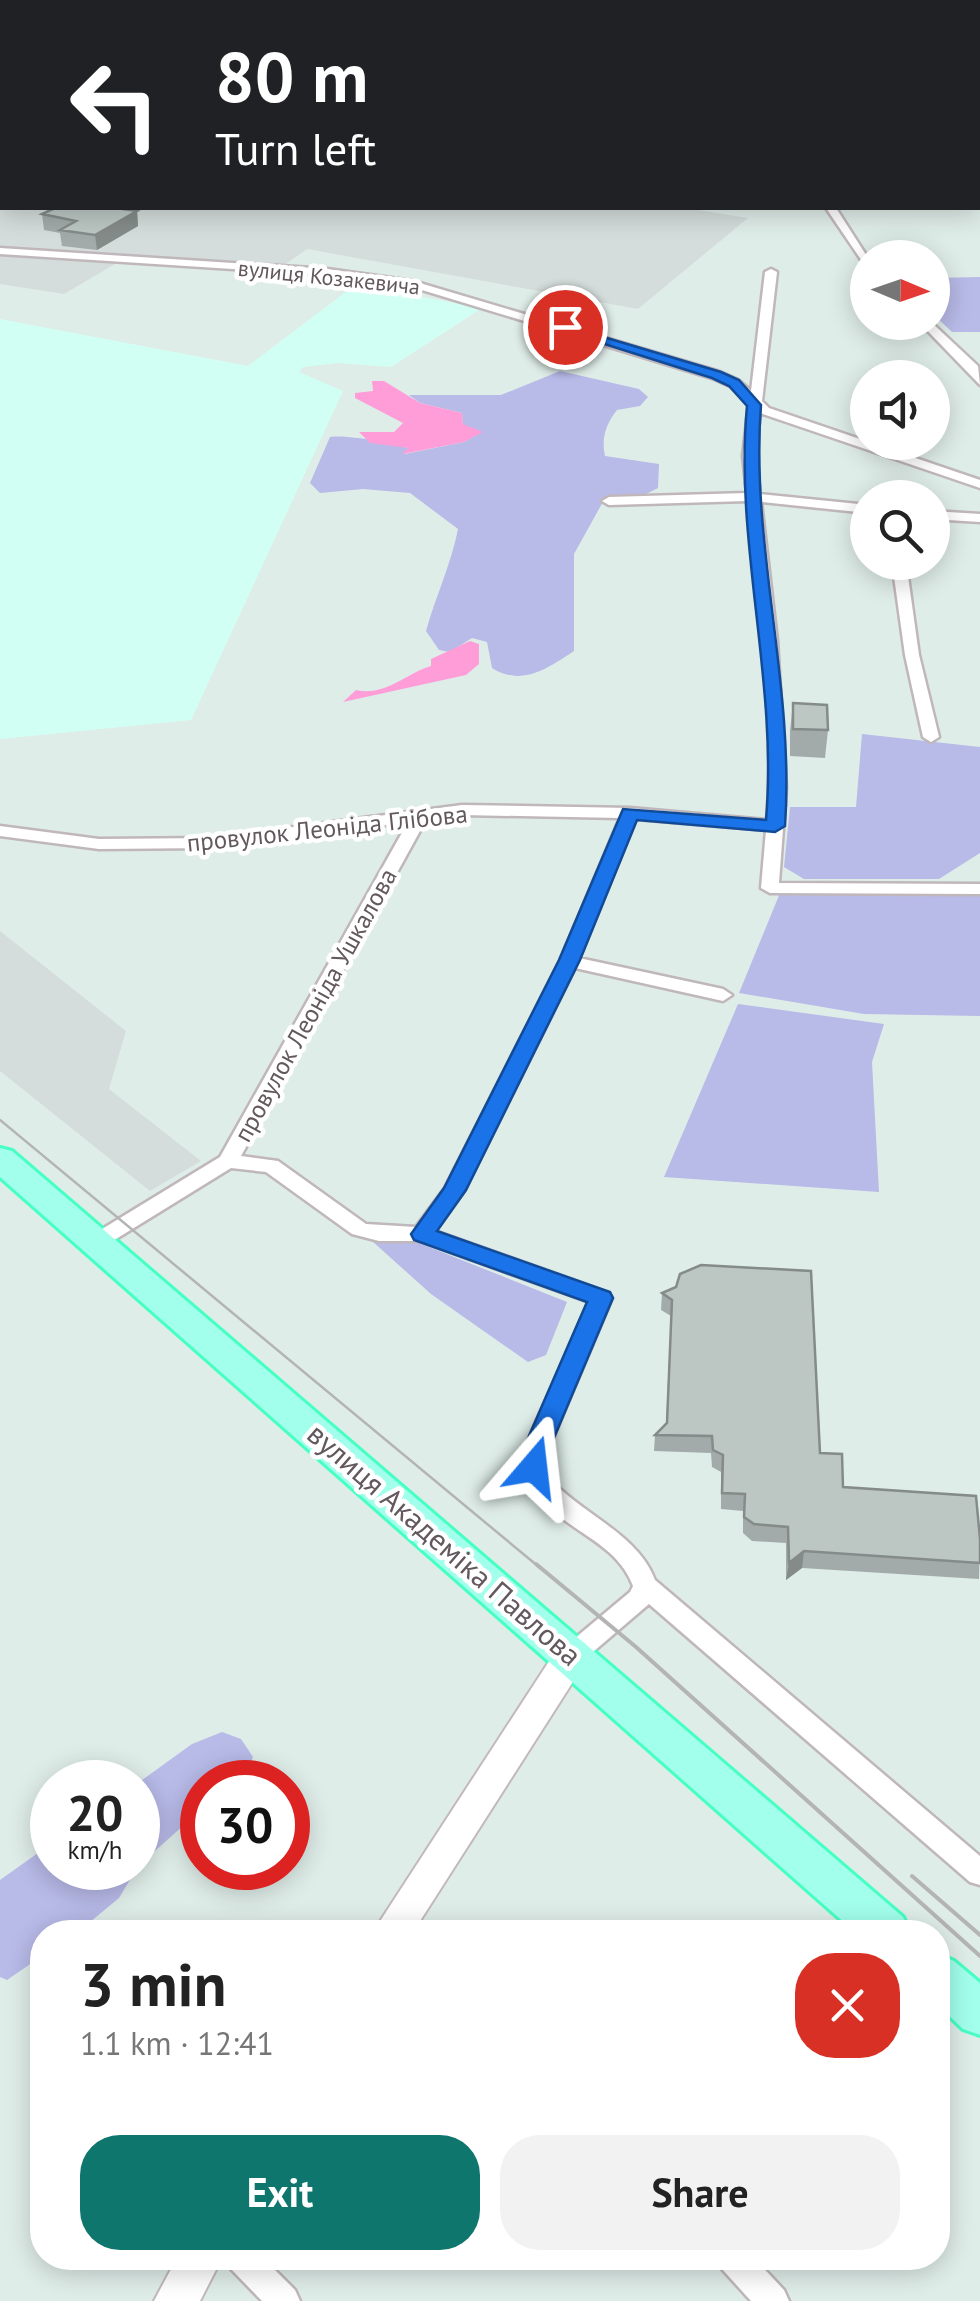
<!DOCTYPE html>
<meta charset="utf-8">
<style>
:root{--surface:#fff;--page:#f2f2f2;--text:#222;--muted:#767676;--accent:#0f766e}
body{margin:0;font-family:"PT Sans",sans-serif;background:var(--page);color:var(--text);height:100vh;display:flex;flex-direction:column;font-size:38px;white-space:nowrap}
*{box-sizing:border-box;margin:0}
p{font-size:32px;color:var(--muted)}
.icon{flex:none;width:55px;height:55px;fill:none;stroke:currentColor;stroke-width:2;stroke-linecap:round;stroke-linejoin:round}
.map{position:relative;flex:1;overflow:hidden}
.details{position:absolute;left:30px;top:1920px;width:920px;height:350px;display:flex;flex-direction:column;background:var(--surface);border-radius:40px;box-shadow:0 5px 25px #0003}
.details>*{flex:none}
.banner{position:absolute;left:0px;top:0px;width:980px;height:210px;box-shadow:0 5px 25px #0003;background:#202124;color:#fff;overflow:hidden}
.needle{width:65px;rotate:92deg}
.buttons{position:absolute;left:850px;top:240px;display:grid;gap:20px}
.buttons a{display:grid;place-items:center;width:100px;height:100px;border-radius:50%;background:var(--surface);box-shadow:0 5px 25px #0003;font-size:50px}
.speed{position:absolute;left:30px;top:1760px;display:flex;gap:20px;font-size:50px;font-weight:700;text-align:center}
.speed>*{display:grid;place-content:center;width:130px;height:130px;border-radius:50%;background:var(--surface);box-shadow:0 5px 25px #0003;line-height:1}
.speed small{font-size:25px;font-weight:400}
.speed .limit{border:15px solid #d22;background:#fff;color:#111}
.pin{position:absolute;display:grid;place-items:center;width:85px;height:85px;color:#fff;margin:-42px;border:5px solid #fff;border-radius:50%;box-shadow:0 2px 10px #0007}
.me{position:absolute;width:110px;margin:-55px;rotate:17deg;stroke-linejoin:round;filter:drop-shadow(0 0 8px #0008)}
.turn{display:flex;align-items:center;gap:35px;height:210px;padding:0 50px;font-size:45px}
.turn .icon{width:130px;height:130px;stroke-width:2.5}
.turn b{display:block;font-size:70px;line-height:85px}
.round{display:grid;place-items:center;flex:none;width:105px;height:105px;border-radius:40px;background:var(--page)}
.headline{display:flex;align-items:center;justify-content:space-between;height:170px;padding:0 50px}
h1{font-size:60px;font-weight:600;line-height:75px}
.action{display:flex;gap:20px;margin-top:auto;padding:20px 50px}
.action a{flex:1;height:115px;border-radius:40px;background:var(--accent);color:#fff;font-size:40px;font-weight:600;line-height:115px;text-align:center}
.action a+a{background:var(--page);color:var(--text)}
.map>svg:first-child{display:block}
.commercial{fill:#d2fff3}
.industrial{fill:#d4dddb}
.green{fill:#b8bae8}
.water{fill:#ff9dd9}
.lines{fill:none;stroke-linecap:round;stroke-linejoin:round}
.canal{stroke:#ff9dd9;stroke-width:20}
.street-casing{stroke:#c0b7bb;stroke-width:5}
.secondary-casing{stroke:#c3b8bd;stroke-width:4}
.primary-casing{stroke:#46ffc3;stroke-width:6}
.street{fill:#fff;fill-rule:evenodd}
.secondary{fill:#fff;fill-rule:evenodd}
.primary{fill:#a2ffec;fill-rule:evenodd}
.tram-far1{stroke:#b5b4b5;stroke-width:2.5}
.tram{stroke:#b5b4b5;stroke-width:4}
.wall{fill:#a2aba9}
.shaded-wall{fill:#848b89}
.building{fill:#bcc7c4;stroke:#848b89;stroke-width:2.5}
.route{fill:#1a73e8;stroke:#114b97;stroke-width:2.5}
.labels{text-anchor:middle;stroke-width:9;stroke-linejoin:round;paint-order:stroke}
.far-street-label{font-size:22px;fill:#62585d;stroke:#fff}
.street-label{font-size:25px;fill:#62585d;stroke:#fff}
.near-street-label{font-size:30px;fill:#62585d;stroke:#fff}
</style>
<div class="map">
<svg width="980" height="2301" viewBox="0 0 980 2301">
<rect width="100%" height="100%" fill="#dfede9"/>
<path class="commercial" d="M355,285L482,308L391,367L338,363L303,367L299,372L343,391L191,720L0,739V319L248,366Z"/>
<path class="industrial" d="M0,94L2,208H686L748,218L638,309L307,249L283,266L127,257L64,294L0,284Z
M0,931L126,1031L109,1089L201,1161L150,1191L0,1071Z"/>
<path class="green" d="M980,277V332H952L933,314V278Z
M560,371L639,389L648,397L640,406L617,410C606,424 601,438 605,456L659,464L658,488L644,495L604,500L574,554V651C548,668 522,687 492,668L487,642L472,638L450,652L439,650L426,631C436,595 451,565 458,529L410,493L363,489L320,493L310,483L330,437C341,434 399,443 408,448L405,454L464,442L482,432L463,425L462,413L420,403L409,395H501Z
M862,734L980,747V853L939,879H804L784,867L790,807H856Z
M780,893H980V1016L864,1014L739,993Z
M738,1004L884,1024L872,1062L879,1192L664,1177Z
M382,1238L419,1243L567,1302L546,1355L528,1362L431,1294L372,1241Z
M222,1732L241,1739L253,1757C243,1784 229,1782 202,1782V1809L138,1866V1783L192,1744Z
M52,1843V1868H137L119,1898L78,1932H42V1956L7,1980L0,1977V1880Z"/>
<path class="water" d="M372,381H384L420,403L462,413L463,424L483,432L464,442L408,453L402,454L408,448L370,443L359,432H394L403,423L355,398V393L373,391Z
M470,641L479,644V664L466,675L343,702L356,690C384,697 407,673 431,666V659Z"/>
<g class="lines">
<path class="canal" d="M452,0L466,2"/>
<defs>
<path id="street" d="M0,3H2V9H0Z
M0,29L2,30V34L0,35Z
M0,66H2V72H0Z
M826,208H836L868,258V270Z
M0,248L327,269L413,281L720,372L738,380L751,391L765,272L771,269L777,272L762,401L769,408L980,480V488L760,413L755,456L760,494L868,505V513L761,502L777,640L786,788L779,883L980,884V894L770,893L761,888L766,830L636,819L579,958L723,989L732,995L723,1001L575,968L464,1191L435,1231L609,1293L612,1298L547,1452L549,1473L557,1486C589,1517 639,1537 655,1580L980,1856V1885L970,1882L649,1604L580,1663L571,1666L562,1663L558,1656L562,1649L630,1592L633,1586C611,1527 533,1531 523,1452L589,1302L420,1241H379L352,1234L266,1172L231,1168L103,1247H89L86,1242L89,1237L220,1157L408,822L211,848L99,849L0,836V826L99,839L211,838L462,805L630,808L767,820C776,715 759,606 747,501L609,505L602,501L609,497L747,493L743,456L749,403L730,386L712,378L412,287L327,275L0,254ZM462,815L620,818L560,961L445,1188L416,1227L366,1224L278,1161L241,1156L426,820Z
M919,322H931L978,366L980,385Z
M932,511L980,514V522L932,519Z
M892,562H906L919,655L939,737L931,742L923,737L905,655Z
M226,2258H263L295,2290L300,2301H262L231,2269Z
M717,2258H754L784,2290L789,2301H751L722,2269Z"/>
<path id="secondary" d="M571,1642L583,1646L588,1656L583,1666L413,1932H373L559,1646Z
M177,2258H222L200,2301H154Z"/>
<path id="primary" d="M0,1148L12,1151L903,1917L910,1932H855L0,1177Z
M938,1954L954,1961L980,1983V2035L963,2029L938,2005Z"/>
</defs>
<use href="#street" class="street-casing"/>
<use href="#secondary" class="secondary-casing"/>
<use href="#primary" class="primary-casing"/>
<use href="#street" class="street"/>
<use href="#secondary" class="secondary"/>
<use href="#primary" class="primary"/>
<path class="tram-far1" d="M0,1120L539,1567"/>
<path class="tram" d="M536,1564L636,1647L980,1956
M912,1876L980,1935"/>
</g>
<path class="wall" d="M137,211L138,226L97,250L62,246L60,233L44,230L42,214Z
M793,703L828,730L825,758L790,756V731Z
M676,1287L820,1453L843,1487L980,1539L979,1579L802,1568L786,1580V1543L752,1541L743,1533V1511L721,1509V1472L712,1467L711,1453L654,1451L655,1435L666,1424L671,1316L661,1310L662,1293Z"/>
<path class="shaded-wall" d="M137,211L138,226L97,250L95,235Z
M804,1551L802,1568L786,1580L789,1563Z"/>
<path class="building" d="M55,208H116L137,211L95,235L60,230L76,221L42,214Z
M793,703L827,705L828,730L793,729Z
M701,1265L811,1271L820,1453L842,1454L843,1487L976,1496L980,1539V1563L804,1551L789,1563L788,1527L754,1524L744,1517L745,1494L722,1493L723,1455L713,1450L712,1436L655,1435L667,1423L672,1300L662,1293L676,1287L680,1274Z"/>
<path class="route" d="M560,324L721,372L739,380L761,405C750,544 795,685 785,826L775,832L637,820L580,960L466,1190L437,1231L610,1292L613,1298L548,1452L547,1467L534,1477L521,1467L522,1452L587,1302L414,1240L411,1234L444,1188L559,960L623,809L766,820C778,681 734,543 747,406L729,386L712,378L560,330Z"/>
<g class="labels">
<g class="far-street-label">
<text transform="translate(329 277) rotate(6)" y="8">вулиця Козакевича</text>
</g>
<g class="street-label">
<text transform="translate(327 828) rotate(-6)" y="9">провулок Леоніда Глібова</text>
<text transform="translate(315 1005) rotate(-61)" y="9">провулок Леоніда Ушкалова</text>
</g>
<g class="near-street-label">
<text transform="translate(444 1545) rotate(41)" y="10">вулиця Академіка Павлова</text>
</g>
</g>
</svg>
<div class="buttons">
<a><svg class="needle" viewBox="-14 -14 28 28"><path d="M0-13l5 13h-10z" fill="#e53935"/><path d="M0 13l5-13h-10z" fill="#767676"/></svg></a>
<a><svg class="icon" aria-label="sound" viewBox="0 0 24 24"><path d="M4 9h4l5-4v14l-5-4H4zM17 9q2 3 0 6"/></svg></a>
<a><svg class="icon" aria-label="search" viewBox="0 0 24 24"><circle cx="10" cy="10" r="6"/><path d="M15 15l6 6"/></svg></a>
</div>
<div class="speed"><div>20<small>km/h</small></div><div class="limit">30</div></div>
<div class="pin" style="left:565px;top:327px;background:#d93025"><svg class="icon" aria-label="arrive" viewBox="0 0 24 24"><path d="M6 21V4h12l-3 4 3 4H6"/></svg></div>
<svg class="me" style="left:534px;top:1467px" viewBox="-20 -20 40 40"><path d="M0-17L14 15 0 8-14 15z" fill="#1a73e8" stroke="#fff" stroke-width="4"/></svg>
<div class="banner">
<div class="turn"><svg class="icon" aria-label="left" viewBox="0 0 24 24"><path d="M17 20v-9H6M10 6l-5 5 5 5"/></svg><div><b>80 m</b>Turn left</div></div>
</div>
<section class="details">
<div class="headline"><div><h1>3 min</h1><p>1.1 km · 12:41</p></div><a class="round" style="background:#d93025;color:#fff"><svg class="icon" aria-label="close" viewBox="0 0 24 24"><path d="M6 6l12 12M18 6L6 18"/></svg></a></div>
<div class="action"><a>Exit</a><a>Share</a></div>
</section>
</div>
